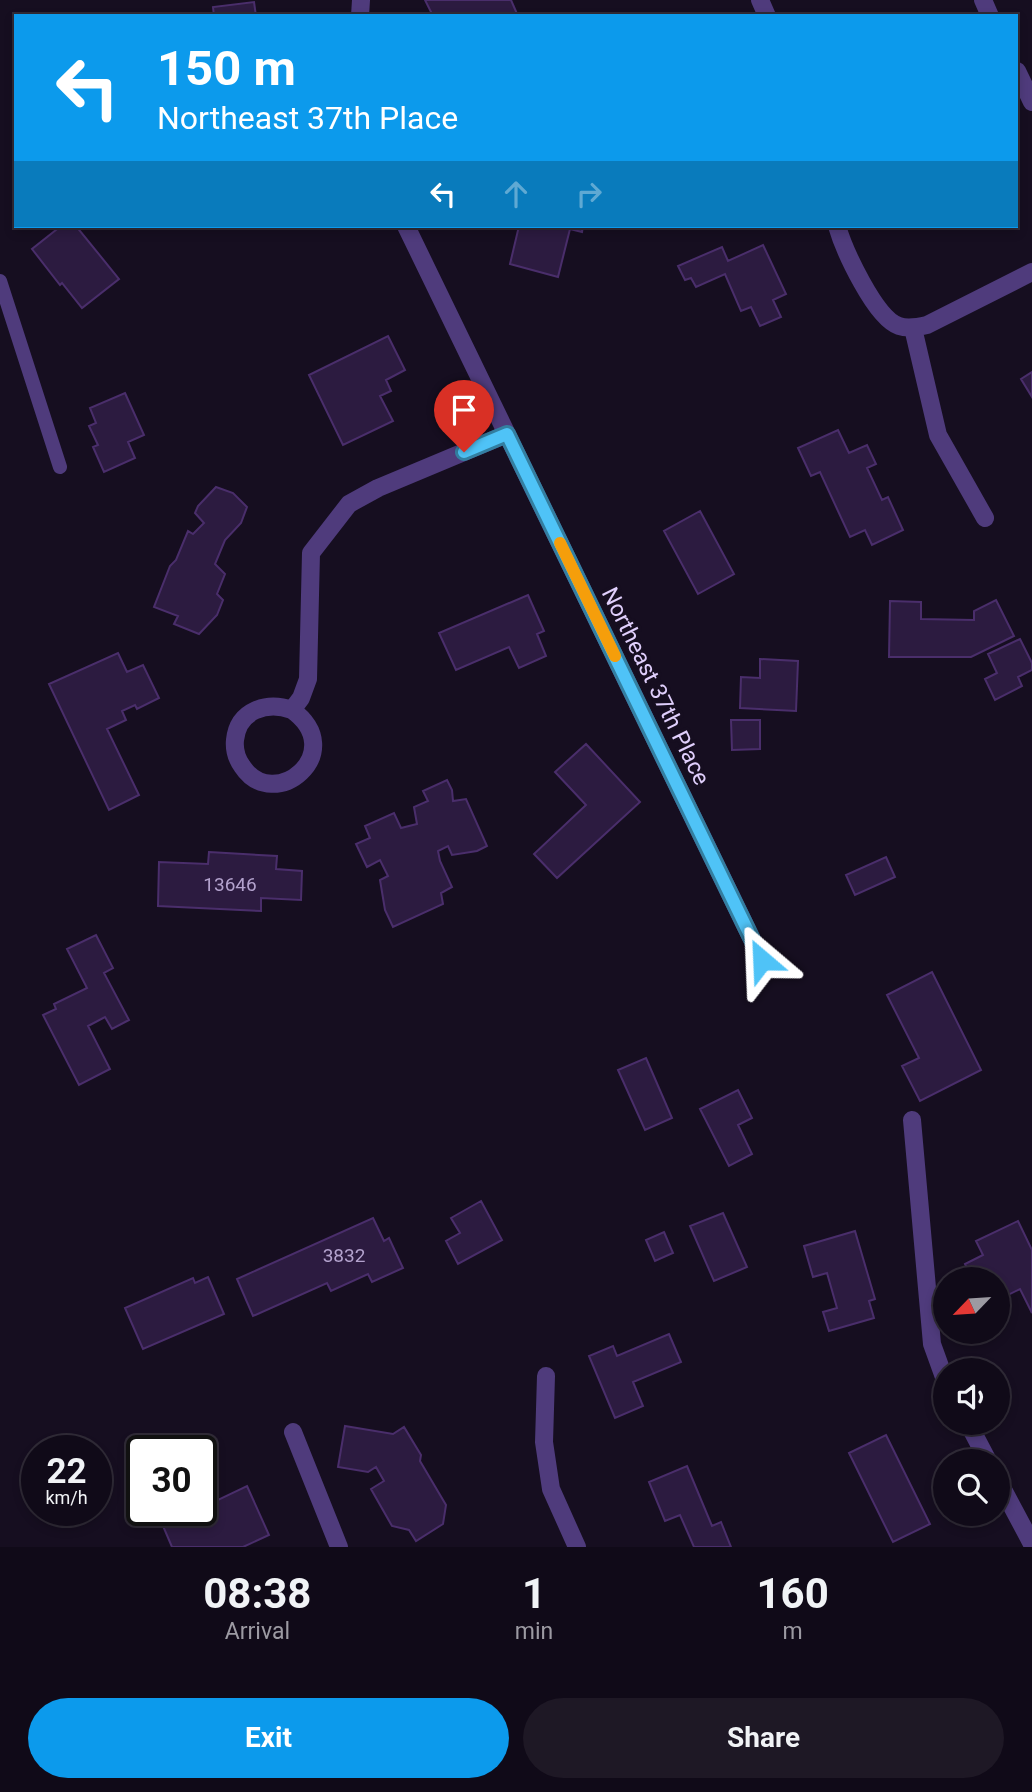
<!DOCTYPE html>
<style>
:root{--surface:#100a18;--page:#1e1825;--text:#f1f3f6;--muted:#9c9aa2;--line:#302b37;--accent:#0c9aec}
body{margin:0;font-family:Roboto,sans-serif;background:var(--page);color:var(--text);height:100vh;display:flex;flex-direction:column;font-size:26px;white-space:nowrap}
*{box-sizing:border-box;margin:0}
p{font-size:23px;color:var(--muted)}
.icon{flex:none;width:38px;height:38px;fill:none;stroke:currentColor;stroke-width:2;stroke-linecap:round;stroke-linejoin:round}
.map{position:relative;height:1547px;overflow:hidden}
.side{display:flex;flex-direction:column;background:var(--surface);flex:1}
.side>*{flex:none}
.banner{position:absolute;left:14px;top:14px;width:1004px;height:214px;border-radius:0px;box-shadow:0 4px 10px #0003,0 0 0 2px var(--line);background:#0c9aec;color:#fff;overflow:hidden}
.needle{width:46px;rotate:245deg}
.buttons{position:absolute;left:933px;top:1267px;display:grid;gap:14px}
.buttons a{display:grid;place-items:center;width:77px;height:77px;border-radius:50%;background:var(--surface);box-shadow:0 4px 10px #0003,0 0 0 2px var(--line);font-size:35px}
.speed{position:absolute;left:21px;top:1435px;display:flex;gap:14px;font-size:35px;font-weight:700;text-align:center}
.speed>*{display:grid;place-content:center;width:91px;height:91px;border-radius:50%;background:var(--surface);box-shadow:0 4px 10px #0003,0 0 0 2px var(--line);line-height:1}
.speed small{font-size:18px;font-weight:400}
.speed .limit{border:4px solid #111;border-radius:10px;background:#fff;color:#111}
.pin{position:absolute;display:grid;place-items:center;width:60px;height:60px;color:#fff;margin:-72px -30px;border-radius:50% 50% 50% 0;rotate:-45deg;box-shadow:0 0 7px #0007}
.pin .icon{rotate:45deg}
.me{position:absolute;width:77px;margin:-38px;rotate:334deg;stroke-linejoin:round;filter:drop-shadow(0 0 5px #0008)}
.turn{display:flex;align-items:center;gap:24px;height:147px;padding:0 28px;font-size:32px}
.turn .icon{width:91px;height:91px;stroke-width:2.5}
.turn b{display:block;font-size:49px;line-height:60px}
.lanes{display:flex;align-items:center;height:66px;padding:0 28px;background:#0003;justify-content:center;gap:35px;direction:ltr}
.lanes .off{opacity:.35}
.eta{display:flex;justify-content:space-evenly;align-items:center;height:119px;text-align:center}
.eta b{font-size:42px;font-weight:700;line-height:49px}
.button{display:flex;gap:14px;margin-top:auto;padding:14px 28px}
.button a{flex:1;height:80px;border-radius:42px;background:var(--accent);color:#fff;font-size:28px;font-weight:700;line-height:80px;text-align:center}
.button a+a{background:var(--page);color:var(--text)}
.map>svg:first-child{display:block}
.building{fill:#2c1b40;stroke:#4a2e6b;stroke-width:2}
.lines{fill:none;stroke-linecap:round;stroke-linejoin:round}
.service{stroke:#4f3b7c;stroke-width:14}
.minor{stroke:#4f3b7c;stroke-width:18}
.route-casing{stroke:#337fa1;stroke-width:18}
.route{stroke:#4fc3f7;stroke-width:12}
.slow{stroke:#f59e0b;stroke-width:12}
.labels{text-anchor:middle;stroke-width:7;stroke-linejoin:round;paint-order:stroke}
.number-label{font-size:19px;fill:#b3a2cd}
.street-label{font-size:23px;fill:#e0cffc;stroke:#160e20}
</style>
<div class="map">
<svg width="1032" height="1547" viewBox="0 0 1032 1547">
<rect width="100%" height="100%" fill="#160e20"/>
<path class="building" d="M425,0H511L518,16H433Z
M254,2L256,16H214L213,7Z
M61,226H76L119,279L82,308L62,283L60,285L32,249Z
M519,226H583L582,232L570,229L558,277L510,264Z
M763,245L786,294L773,300L781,317L760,326L751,307L741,311L725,274L696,287L691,278L685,280L678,266L722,247L728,261Z
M388,336L405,370L386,380L391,391L380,396L393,421L343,445L309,375Z
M1032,372V397L1021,379Z
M125,393L144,435L128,442L135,458L104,472L93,447L98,445L89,426L96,423L90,408Z
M838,430L849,453L867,445L876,464L867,468L882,500L888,497L903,530L872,545L865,530L850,537L820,472L811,476L798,448Z
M216,487L233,493L247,507L241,523L225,540L215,564L225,574L217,594L223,600L217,615L199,634L174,624L178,616L154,607L170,566L176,560L188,531L193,534L204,523L195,513L198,506Z
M700,511L734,574L698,594L664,531Z
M528,595L544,631L537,634L546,656L519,668L509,647L456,670L439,633Z
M996,600L1014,636L971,657H889L890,601L921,602V619L974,620V611Z
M1020,639L1032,663V670L1018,677L1022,686L995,700L985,679L997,673L988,654Z
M118,653L127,672L143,665L159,698L137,709L135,705L122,711L126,720L107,729L139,795L109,810L49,684Z
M760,659L798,661L796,711L740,708L741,677L760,678Z
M731,720H760V749L732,750Z
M586,744L640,802L557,878L534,854L586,805L555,772Z
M447,780L452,790L453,801L466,799L487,846L477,851L452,855L448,846L438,851L440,861L452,887L441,893L443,904L393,927L385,910L380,880L388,876L380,860L367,867L356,844L370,838L365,826L394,813L401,828L417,824L414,807L428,801L423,791Z
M209,852L277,856L276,869L302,871L301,900L261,898V911L158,906L159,862L208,864Z
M886,857L895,877L855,895L846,875Z
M96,935L113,968L104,973L129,1020L112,1029L105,1017L88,1026L110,1069L79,1085L43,1015L56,1009L54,1004L87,988L67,949Z
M932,972L981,1070L920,1101L902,1066L919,1058L887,995Z
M646,1058L672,1118L645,1130L618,1070Z
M738,1090L752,1118L738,1125L752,1154L729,1166L700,1109Z
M481,1201L502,1240L458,1264L446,1241L460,1233L451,1218Z
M723,1213L747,1267L714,1281L690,1226Z
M373,1218L384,1241L389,1238L403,1268L372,1282L368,1274L331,1291L327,1283L253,1316L237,1279Z
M1018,1221L1032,1250V1313L1020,1289L1004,1297L998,1284V1279H972L965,1264L983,1255L976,1241Z
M855,1231L875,1299L869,1301L874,1318L829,1331L823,1312L837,1308L827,1273L813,1277L804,1246Z
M664,1232L673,1253L655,1261L646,1240Z
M208,1277L224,1314L143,1349L125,1308L193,1278L195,1283Z
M669,1334L681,1362L633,1382L643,1406L615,1418L589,1356L613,1346L617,1356Z
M345,1426L393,1434L404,1427L421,1455L420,1461L446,1505L443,1524L416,1541L409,1530L392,1526L371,1489L384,1481L376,1467L368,1472L338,1467Z
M886,1435L930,1524L893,1542L849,1453Z
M687,1466L712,1526L721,1522L731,1547H694L680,1515L665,1521L649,1482Z
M247,1486L269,1535L243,1547H172L163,1526L191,1513L190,1510H201V1493L211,1489L216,1501Z"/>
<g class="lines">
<path class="service" d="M0,281L60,467"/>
<path class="minor" d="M760,0L767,16
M983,0L990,16
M360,16L361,0
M1017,71L1032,102
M406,226L762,960
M837,226C844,250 875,318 899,326C908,329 918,327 927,325L1032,272
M913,328L938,435L985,518
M292,710C350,752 274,815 242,766C237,759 234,750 235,740C238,710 267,701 292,710L301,698L308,679L311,553L349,504L378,488L507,434
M912,1120L932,1344L945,1380
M546,1376L544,1442L551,1489L577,1547
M968,1423L988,1461
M293,1432L339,1547
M998,1480L1032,1544"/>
</g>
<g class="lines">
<defs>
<path id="route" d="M464,452L507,434L762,960"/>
</defs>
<use href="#route" class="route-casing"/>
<use href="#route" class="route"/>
<path class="slow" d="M560,543L615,656"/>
</g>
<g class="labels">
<g class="number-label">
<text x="230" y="891">13646</text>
<text x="344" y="1262">3832</text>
</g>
<g class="street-label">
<text transform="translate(656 686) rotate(64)" y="8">Northeast 37th Place</text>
</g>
</g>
</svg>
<div class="buttons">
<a><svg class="needle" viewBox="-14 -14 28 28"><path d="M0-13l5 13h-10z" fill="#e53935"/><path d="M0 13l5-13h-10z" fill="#9c9aa2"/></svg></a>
<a><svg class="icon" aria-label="sound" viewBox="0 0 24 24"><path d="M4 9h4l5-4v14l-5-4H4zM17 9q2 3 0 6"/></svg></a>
<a><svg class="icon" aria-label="search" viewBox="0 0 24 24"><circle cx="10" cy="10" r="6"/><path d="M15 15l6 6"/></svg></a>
</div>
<div class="speed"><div>22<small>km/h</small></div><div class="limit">30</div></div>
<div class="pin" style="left:464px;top:452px;background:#d93025"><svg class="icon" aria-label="arrive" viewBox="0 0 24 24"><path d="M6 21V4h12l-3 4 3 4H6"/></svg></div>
<svg class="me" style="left:762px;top:960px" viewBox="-20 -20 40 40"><path d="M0-17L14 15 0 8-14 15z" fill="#4fc3f7" stroke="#fff" stroke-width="4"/></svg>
<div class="banner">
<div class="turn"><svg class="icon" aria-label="left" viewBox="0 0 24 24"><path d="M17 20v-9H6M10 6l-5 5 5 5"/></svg><div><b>150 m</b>Northeast 37th Place</div></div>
<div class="lanes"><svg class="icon" aria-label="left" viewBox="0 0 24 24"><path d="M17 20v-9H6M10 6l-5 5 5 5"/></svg><svg class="icon off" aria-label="ahead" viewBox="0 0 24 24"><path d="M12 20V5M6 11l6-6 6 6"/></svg><svg class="icon off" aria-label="right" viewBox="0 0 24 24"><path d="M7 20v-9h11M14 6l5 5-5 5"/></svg></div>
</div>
</div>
<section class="side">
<div class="eta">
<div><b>08:38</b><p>Arrival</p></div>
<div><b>1</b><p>min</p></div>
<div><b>160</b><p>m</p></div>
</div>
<div class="button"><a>Exit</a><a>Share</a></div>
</section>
